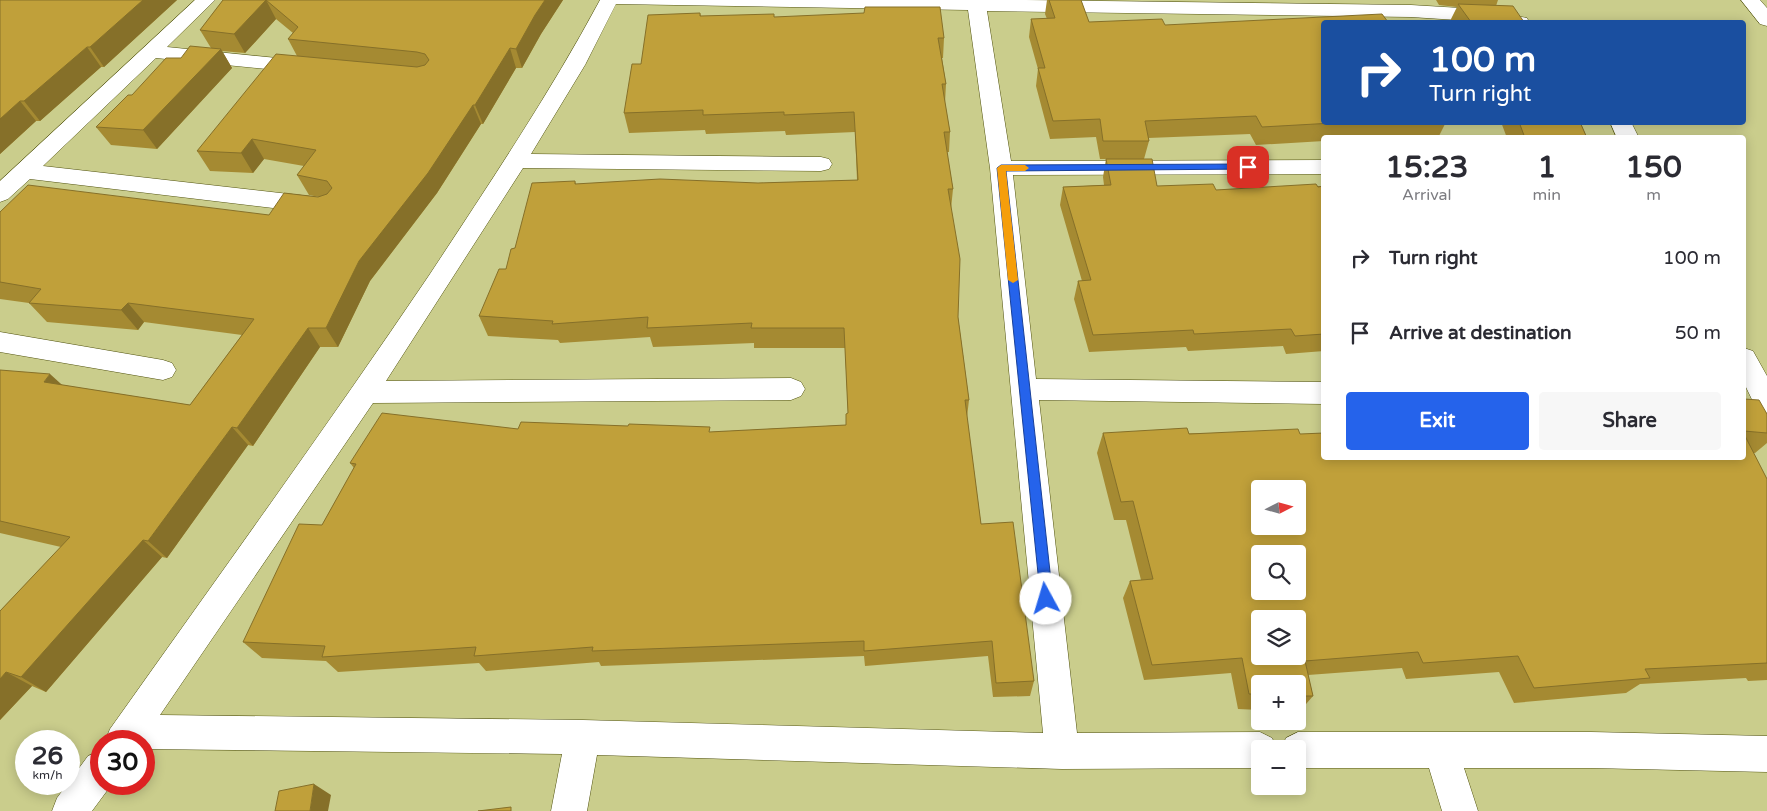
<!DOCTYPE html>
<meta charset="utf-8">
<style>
:root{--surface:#fff;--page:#f7f7f7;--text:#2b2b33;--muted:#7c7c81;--accent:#2563eb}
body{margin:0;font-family:"Varela Round",sans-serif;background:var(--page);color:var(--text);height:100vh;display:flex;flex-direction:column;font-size:19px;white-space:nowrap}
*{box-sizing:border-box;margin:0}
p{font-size:16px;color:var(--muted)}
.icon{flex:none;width:28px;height:28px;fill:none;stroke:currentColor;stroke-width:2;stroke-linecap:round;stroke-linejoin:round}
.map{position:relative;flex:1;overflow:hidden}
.sheet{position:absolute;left:1321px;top:135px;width:425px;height:325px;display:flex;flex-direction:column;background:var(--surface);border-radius:5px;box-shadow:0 2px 12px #0003}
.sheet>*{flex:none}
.hud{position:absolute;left:1321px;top:20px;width:425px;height:105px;border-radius:5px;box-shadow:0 2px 12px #0003;background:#1a4fa0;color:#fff;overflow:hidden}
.needle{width:32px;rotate:84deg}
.fabs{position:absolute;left:1251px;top:480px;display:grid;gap:10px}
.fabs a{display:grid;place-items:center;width:55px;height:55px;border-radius:5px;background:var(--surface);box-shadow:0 2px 12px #0003;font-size:25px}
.speed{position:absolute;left:15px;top:730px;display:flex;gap:10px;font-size:25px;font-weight:700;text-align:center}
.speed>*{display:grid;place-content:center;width:65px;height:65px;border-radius:50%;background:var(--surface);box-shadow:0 2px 12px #0003;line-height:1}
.speed small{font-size:12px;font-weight:400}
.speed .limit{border:8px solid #d22;background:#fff;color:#111}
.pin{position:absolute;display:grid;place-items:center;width:42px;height:42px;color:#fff;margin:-21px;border-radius:10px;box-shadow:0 2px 8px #0006}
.me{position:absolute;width:55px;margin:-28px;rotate:354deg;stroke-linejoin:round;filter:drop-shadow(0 0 4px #0008)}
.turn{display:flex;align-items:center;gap:18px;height:105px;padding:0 25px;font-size:22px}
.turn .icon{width:65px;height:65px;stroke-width:2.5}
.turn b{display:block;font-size:35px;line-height:42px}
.eta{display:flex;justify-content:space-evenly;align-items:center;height:85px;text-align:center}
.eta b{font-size:30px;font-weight:700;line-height:35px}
.button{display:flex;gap:10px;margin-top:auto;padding:10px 25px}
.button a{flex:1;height:58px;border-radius:5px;background:var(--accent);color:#fff;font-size:20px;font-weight:700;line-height:58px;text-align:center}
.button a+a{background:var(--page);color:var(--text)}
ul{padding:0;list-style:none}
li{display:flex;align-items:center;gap:15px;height:75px;padding:0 25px}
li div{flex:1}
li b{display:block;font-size:19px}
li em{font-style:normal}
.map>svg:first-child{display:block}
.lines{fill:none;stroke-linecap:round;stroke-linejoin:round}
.minor-casing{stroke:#51520f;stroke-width:1}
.minor{fill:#fff;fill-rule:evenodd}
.wall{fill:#a58a32}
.shaded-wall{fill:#867029}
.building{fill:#c0a03a;stroke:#867029;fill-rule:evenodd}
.route{fill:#2563eb;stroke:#184099}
.slow{fill:#f59e0b}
</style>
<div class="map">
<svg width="1767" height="811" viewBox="0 0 1767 811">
<rect width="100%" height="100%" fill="#cacd8c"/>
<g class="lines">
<defs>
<path id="minor" d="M195,0H215L167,47L307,61L314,63L317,67L314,71L307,73L156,58L43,166L315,197L323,200L327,205L323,210L315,213L30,179L8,199L0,202V181Z
M600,0H1026L1411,5L1477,9L1527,18L1529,22H1488L1411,17L987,11L1011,161L1324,160V174L1013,175L1036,379L1324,382V404L1039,400L1077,733L1260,732L1272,738L1277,749H1260V768L1062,769L597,755L587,811H551L562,754L144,749V741H105L110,729C217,578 326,428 430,274C489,184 549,95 600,0ZM616,4L968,10L990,168L1043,733L583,720L160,715L373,403L791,400L801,396L805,389L801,382L791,378L386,381L523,168L821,171L829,169L832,164L829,159L821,157L531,154L585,65Z
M1741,0H1760L1767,8V26L1760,24Z
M1610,122H1631L1639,138H1617Z
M0,332L163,360L172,363L176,370L172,377L163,380L0,352Z
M1744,348L1753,351L1767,376V413L1757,410L1744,383Z
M1298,732H1591L1767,736V772L1591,768H1464L1478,811H1442L1429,768H1298V749H1281L1286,738Z
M101,751V784H112L92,811H52L57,798L88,756Z"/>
</defs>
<use href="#minor" class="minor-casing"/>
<use href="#minor" class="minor"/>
</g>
<path class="wall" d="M0,0H177L104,67H101L40,121H36L0,154Z
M223,0H563L541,34L522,68H516L483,124H481L437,193L370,281L338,347H320L253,446L248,445L167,558L162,557L46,692L32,686L0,720V611L61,547L0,533V370L62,385L190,405L242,335L144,322L138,330L47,322L29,303L0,299V212L269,215L319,197L309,195L297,175L304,166L264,159L253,173L210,171L197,151L297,56L288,39L293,33L276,19L245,53L222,51L232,68L157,149L111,145L96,127L132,95L211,48L200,30Z
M1047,0H1081L1089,22L1165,25L1324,122H1446L1438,138H1324V141L1256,145L1250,134L1148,138L1149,141L1144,159L1157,186L1216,190L1324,186V351L1286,354L1283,346L1188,351L1186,347L1089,352L1074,299L1078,281H1082L1060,205L1063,187L1104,185L1103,177L1106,159H1100L1096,137L1050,139L1036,86L1038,69L1029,37L1031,19H1047L1045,14Z
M1436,0H1498L1496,6L1524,22H1451L1450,21L1457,7L1439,5Z
M700,13L701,16L774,17L944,38L943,58H942L946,84L945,103L950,132L949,152H947L953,189L951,209L958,317L969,400L967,417L981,524L1034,681L1030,696L993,697L988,656L865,666L864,656L601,666L599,662L486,671L479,663L338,672L326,661L262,658L243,642L322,525L354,468L350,463L518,429L711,432L846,425L848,413L845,348H754V343L653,347L650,337L560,343L558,340L488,336L479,316L506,269L515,248L575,181L576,184L758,183L857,180L855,132L786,135L785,131L706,134L705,130L629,133L624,113L641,64Z
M1501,122H1580L1587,138H1507Z
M1744,399L1767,414V443L1755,453H1753L1767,479V680L1748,681L1746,678L1640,684L1626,693L1514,703L1499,672L1406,679L1402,668L1308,675L1313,696L1300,711H1298V684H1260V710L1238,709L1231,673L1144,680L1123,598L1130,581L1141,580L1126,520H1114L1097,453L1103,433L1300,434L1744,458Z"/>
<path class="shaded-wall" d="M143,0H177L104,67L90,47Z
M266,0L276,19L245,53L234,34Z
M545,0H563L541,34L522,68L516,49L535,15Z
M87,47L101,67L40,121L24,101Z
M510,48L516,68L483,124L475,105Z
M221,49L232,68L157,149L143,130Z
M20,101L36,121L0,154V119Z
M473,105L481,124L437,193L370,281L338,347L326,328L359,261Z
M252,139L264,159L253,173L241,153Z
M128,303L144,322L138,330L121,310Z
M308,328L320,347L253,446L237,428Z
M50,374L70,392L44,382Z
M232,427L248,445L167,558L148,541Z
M143,540L162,557L46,692L21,677Z
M6,672L32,686L0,720V679Z
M314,784L331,795L328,811H310Z"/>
<path class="building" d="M0,0H143L90,47H87L24,101H20L0,119Z
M223,0H545L535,15L516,49L510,48L475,105H473L428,173L359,261L326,328H308L237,428L232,427L148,541L143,540L21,677L6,672L0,679V611L70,537L0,521V370L50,374L44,382L190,405L254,319L128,303L121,310L29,303L41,289L0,282V212L28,185L269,215L284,193L318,197L327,194L332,188L327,181L297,175L316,150L252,139L241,153L197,151L276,54L417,67L425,65L429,60L425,54L417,52L288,39L298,27L266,0L234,34L200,30Z
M1049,0H1081L1089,22L1162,19L1165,25L1382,14L1388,22H1324V122H1351L1262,127L1256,116L1145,121L1149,141H1103L1100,119L1053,121L1038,68H1045L1031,19L1055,18Z
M1458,4L1513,6L1524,22H1471Z
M865,7H940L944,38H938L946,84H942L950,132H944L953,189H948L960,259L958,317L969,400H965L981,524L1013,522L1034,681L996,683L992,641L864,651V641L592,651L593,647L474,656L476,647L322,657L325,646L243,642L299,524L322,525L356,464L350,463L382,413L518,429L521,422L628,426L629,424L710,427L709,432L846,425V414L848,413L844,328H751L752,323L647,328L648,317L552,324L553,321L479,316L499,269H506L511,249L515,248L532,183L575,181V184L660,179L758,183L858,180L854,112L784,115V112L703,115V110L624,113L632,64H641L648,15L700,13V16L774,14V17L864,13Z
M190,46L221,49L143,130L96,127L128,95H132L166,58H181Z
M1519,122H1580L1587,138H1525Z
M1106,159H1152L1157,186L1213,184L1216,190L1316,184L1318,187L1324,186V334L1295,336L1291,329L1194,334L1193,330L1093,335L1078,281L1091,280L1063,187L1111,185Z
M1744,399L1759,400L1767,414V433L1744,431Z
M1187,428L1189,434L1298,429L1300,434L1324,433V458H1744V434L1767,479V663L1645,669L1650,678L1534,688L1518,656L1423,663L1418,652L1305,661L1313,696H1298V684H1260V694H1249L1242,658L1152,665L1130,581L1153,579L1133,501L1121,502L1103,433ZM1260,489H1298V526H1260ZM1260,554H1298V591H1260ZM1260,619H1298V656H1260Z
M314,784L310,811H275L279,791Z
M511,807V811H478Z"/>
<path class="route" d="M1248,164L1251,165V169L1006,171L1053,599L1051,603L1046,605L1041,603L997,168L1001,165Z"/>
<path class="slow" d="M1001,165H1025L1029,168L1025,171H1006L1018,280L1013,283L1008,280L997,168Z"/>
</svg>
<div class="fabs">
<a><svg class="needle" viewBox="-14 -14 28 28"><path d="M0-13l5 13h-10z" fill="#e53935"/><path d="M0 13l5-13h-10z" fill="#7c7c81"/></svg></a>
<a><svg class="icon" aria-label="search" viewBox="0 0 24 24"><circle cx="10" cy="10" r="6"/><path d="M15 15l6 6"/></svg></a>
<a><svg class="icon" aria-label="layers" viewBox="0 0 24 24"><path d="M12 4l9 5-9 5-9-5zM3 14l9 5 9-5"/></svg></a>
<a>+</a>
<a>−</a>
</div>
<div class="speed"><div>26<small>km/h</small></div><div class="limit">30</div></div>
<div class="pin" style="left:1248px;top:167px;background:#d93025"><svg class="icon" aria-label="arrive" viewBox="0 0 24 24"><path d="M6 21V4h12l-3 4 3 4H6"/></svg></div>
<svg class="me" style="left:1046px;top:599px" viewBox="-20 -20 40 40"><circle r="19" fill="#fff"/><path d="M0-13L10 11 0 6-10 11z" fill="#2563eb"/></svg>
<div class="hud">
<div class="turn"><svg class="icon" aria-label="right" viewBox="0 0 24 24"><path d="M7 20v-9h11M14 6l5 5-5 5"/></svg><div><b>100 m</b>Turn right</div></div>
</div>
<section class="sheet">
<div class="eta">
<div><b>15:23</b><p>Arrival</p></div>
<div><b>1</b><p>min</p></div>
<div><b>150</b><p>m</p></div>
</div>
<ul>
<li><svg class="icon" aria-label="right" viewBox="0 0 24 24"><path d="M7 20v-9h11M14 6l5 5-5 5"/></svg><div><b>Turn right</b></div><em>100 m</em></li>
<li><svg class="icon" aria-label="arrive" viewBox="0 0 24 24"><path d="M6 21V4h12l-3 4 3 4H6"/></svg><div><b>Arrive at destination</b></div><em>50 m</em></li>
</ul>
<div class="button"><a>Exit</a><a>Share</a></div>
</section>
</div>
